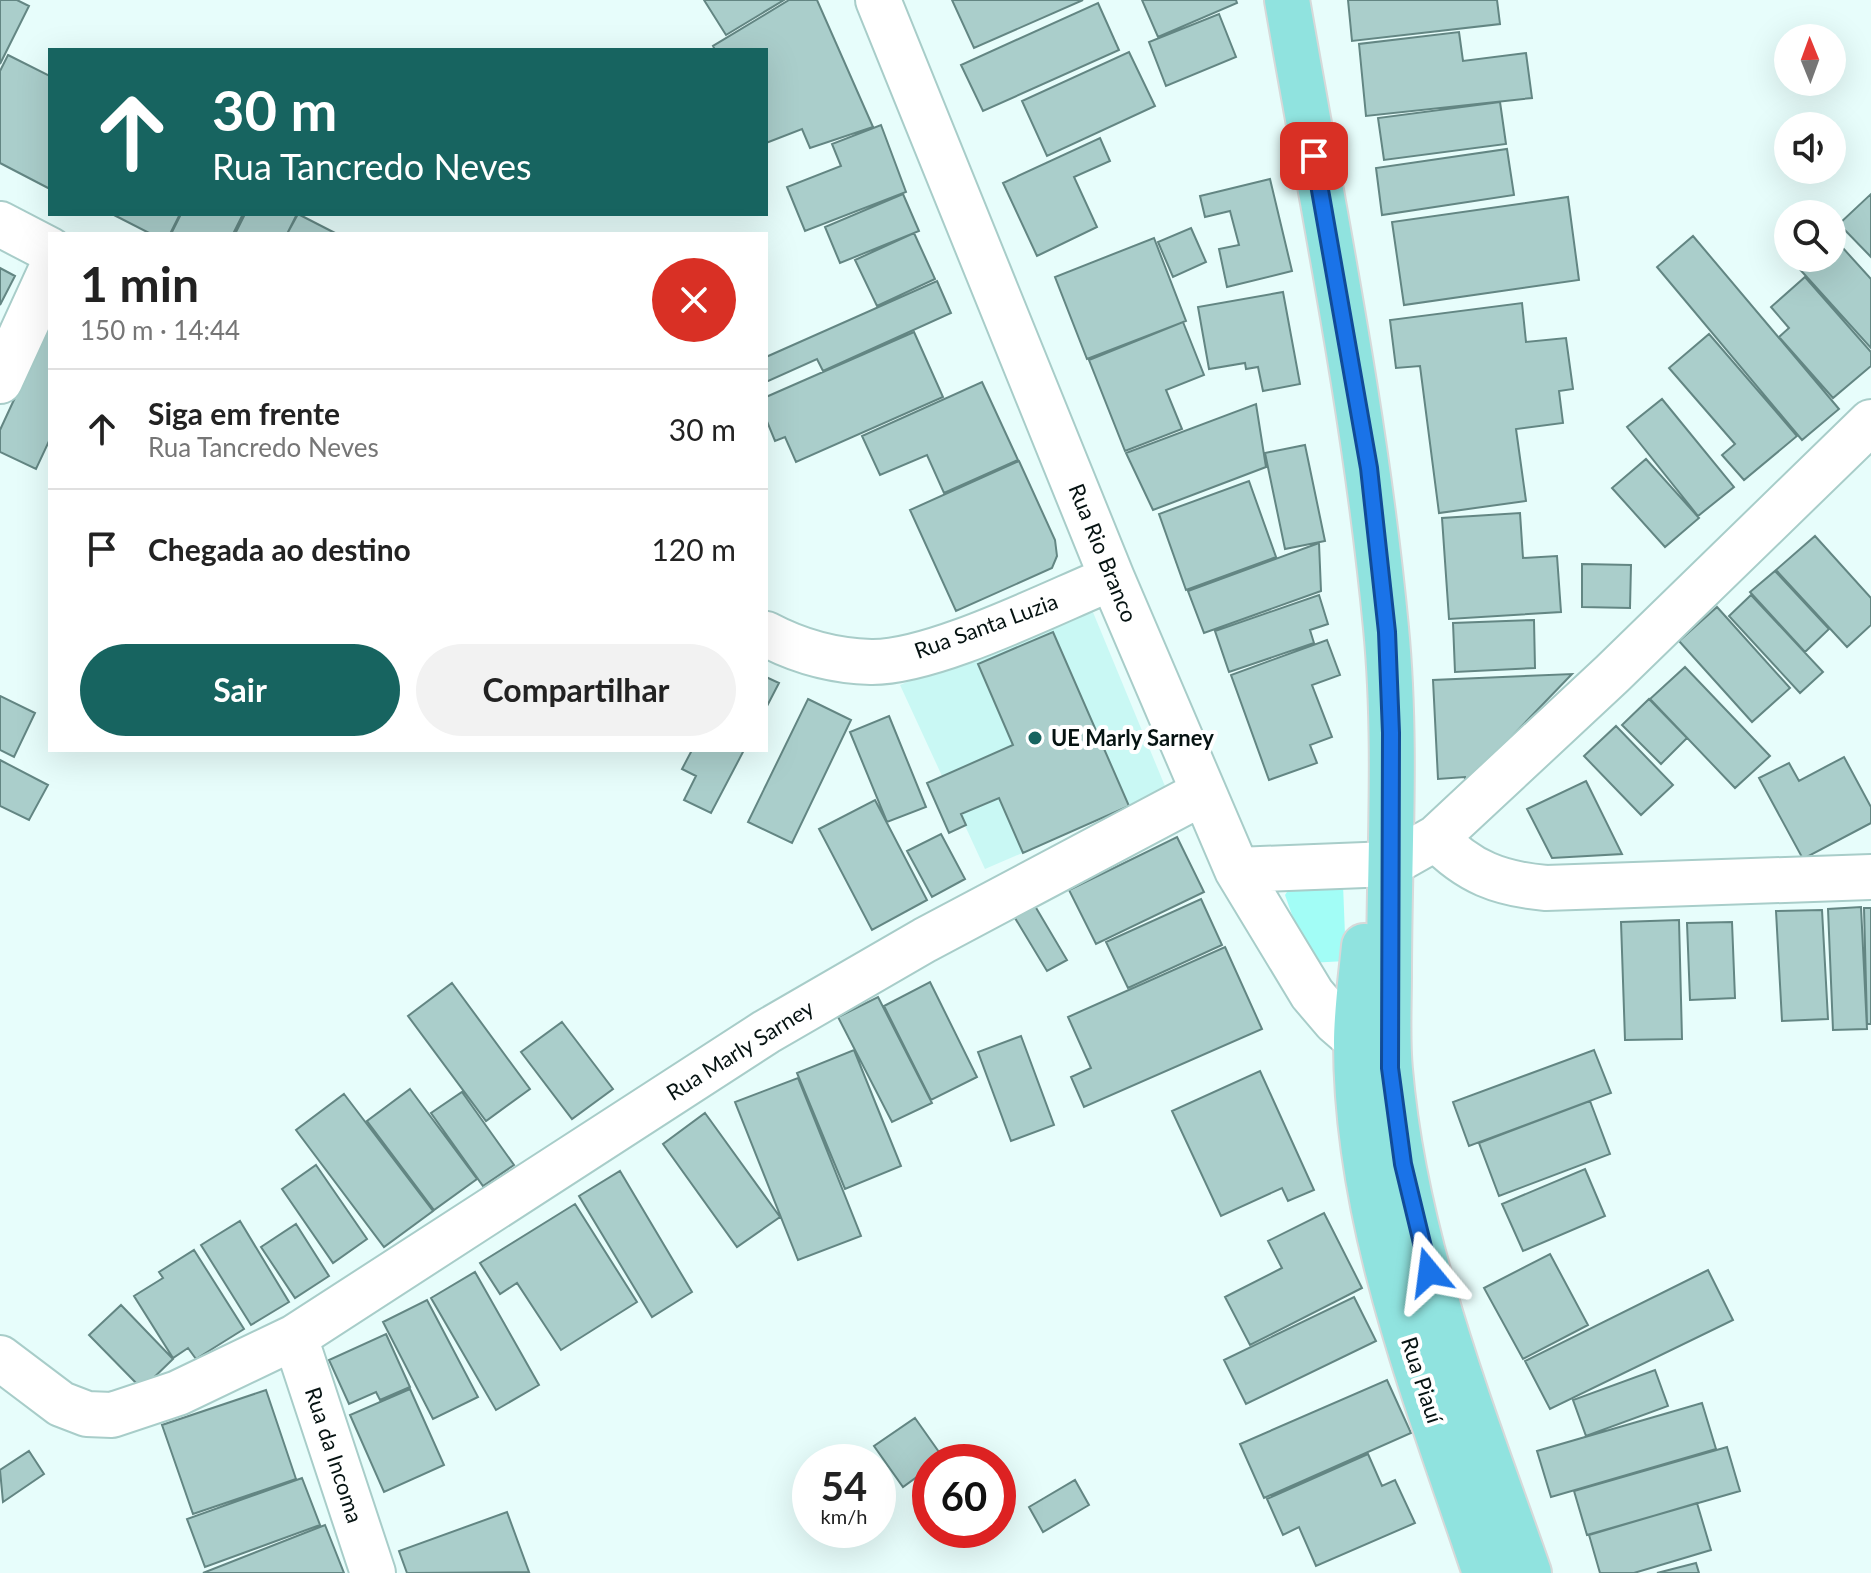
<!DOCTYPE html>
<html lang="pt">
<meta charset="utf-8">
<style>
:root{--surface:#fff;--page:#f2f2f2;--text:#222;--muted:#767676;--line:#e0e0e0;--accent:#176460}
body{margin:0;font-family:Lato,sans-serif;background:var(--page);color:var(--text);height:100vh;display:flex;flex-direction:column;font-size:30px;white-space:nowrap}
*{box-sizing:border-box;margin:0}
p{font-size:26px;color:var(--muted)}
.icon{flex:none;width:44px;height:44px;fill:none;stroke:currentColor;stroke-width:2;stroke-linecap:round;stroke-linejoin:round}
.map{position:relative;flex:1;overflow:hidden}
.sheet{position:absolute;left:48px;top:232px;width:720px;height:520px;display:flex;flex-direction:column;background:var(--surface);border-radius:0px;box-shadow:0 8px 32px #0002}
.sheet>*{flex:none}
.top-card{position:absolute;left:48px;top:48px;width:720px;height:168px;border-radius:0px;box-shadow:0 8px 32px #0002;background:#176460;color:#fff;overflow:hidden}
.needle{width:52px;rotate:359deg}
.buttons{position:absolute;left:1774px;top:24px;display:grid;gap:16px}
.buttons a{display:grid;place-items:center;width:72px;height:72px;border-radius:50%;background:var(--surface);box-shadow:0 8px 32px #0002;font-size:40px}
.speed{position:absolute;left:792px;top:1444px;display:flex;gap:16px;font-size:40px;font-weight:700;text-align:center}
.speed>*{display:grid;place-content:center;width:104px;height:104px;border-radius:50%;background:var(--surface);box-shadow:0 8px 32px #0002;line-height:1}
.speed small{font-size:20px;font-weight:400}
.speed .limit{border:12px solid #d22;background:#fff;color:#111}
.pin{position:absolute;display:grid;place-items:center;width:68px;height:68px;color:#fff;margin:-34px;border-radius:16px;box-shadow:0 4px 12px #0006}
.me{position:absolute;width:88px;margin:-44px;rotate:344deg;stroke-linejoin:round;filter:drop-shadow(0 0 6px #0008)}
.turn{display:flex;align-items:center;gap:28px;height:168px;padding:0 32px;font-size:36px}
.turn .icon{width:104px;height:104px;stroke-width:2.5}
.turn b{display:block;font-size:56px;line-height:68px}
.round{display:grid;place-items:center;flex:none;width:84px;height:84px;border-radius:42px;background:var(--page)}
.summary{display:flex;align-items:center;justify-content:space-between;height:136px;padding:0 32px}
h1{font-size:48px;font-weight:700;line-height:60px}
.action{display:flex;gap:16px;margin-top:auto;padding:16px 32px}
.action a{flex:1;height:92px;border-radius:48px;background:var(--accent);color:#fff;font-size:32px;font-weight:700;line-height:92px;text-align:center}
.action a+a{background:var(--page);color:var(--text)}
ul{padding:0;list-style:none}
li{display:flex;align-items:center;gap:24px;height:120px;padding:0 32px;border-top:2px solid var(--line)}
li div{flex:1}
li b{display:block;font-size:30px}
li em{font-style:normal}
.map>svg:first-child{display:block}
.built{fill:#c9f8f4}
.green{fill:#a2fdf6}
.building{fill:#aacecb;stroke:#638683;stroke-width:2}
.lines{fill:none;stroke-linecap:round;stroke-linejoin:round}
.street-casing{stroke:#a8cdc9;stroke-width:48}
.primary-casing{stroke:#d7d9d9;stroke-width:48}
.street{stroke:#fff;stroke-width:44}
.primary{stroke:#90e3df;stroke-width:44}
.route-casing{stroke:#114b97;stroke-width:20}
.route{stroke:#1a73e8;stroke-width:14}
.poi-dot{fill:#176460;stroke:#fff;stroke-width:3}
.labels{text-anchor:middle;stroke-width:8;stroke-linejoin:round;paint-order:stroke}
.street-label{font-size:22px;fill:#061312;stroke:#fff}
.poi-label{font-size:22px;font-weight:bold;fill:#061312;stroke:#fff;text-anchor:start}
</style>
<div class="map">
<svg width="1871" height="1573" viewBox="0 0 1871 1573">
<rect width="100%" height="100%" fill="#e7fdfb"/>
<path class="built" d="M1090,605L1167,791L985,869L900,685Z"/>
<path class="green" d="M1343,884L1346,961L1309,963L1285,895L1291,886Z"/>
<path class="building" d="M0,0H17L29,6L0,64Z
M704,0H784L726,35Z
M789,0H817L873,127L810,148L802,129L766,143V50H715L713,46Z
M952,0H1083L974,48Z
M1142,0H1236L1237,3L1158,37Z
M1348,0H1497L1500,24L1352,41Z
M1098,3L1119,50L983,111L961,65Z
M1219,14L1236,57L1166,86L1149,42Z
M1459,32L1463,61L1526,53L1532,98L1366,116L1359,44Z
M1129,52L1155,106L1047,156L1022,101Z
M8,55L50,76V189L0,163V71Z
M1500,102L1506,144L1384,160L1378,118Z
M881,125L906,192L805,231L787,187L841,166L832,144Z
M1100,138L1110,161L1074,177L1097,227L1037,256L1003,183Z
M1507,149L1514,195L1382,215L1376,168Z
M1270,179L1292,271L1227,287L1219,249L1239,245L1230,211L1205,217L1200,196Z
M903,194L919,231L840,263L825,227Z
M1871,194V257L1839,224Z
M1568,197L1579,280L1404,305L1392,222Z
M112,214H180L170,234H151Z
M181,214H243L233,234H171Z
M245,214H297L287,234H235Z
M298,214L337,234H287Z
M1191,228L1206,262L1173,277L1158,242Z
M914,233L935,279L877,306L855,260Z
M1693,236L1839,409L1802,440L1657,267Z
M1832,236L1871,279V348L1796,265L1804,258H1832Z
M1154,238L1186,321L1087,359L1055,277Z
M0,268L15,276L0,305Z
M1805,277L1871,352V366L1833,398L1779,337L1789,328L1771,307Z
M937,281L951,313L823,371L817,359L766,382V357Z
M1283,292L1300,384L1263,391L1258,367L1246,369L1245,363L1209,369L1198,307Z
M1522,303L1526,342L1566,338L1573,389L1559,391L1563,423L1516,429L1526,501L1439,513L1420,366L1396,368L1390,320Z
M50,322V439L36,469L0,452V430Z
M1183,322L1204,375L1166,390L1182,429L1125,451L1089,360Z
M914,332L943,397L796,462L785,437L775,441L766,419V397Z
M1709,334L1797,436L1744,480L1722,455L1735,444L1669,368Z
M982,382L1018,460L944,493L927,455L880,475L862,436Z
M1662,399L1734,487L1698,516L1627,427Z
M1256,404L1266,467L1153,510L1126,453Z
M1305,445L1325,541L1285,549L1265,453Z
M1646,459L1699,518L1665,547L1612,488Z
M1019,461L1055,540L1057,556L1052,568L956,611L910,510Z
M1249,481L1276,557L1186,590L1159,514Z
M1520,513L1523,558L1557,556L1561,612L1449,619L1442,518Z
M1815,536L1871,598V625L1847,647L1776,570Z
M1319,543L1321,591L1204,633L1188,591Z
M1582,564L1631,565L1630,608L1582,607Z
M1775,571L1829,629L1805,652L1750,592Z
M1319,595L1328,624L1310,630L1314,643L1229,672L1215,631Z
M1751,595L1823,672L1800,693L1729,616Z
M1717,607L1790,688L1752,722L1679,641Z
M1534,620L1535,668L1455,672L1453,623Z
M1053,632L1129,806L1023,853L999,798L961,814L966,825L949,833L927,783L1013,745L978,664Z
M1327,640L1340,675L1312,685L1332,737L1310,745L1317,763L1269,780L1231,675Z
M1685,667L1770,756L1735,788L1650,699Z
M1572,674L1465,785V777L1438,779L1433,680Z
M766,677L779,683L766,708Z
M0,696L35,713L14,757L0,750Z
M808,699L851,720L792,843L748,822Z
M1649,699L1687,738L1661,764L1622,725Z
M889,716L926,807L887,822L850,732Z
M1616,726L1673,785L1641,815L1584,756Z
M692,750H744L711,813L684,800L696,776L682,769Z
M1844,757L1871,807V823L1803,859L1759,778L1789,763L1799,781Z
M0,760L48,785L29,820L0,806Z
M1586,781L1622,854L1552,858L1527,809Z
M875,800L927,900L872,930L819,829Z
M941,834L965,879L932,897L907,851Z
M1177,837L1204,892L1096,944L1069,890Z
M1201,899L1222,945L1128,988L1106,942Z
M1032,901L1067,960L1047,971L1012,913Z
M1861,907L1867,1029L1833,1030L1828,909Z
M1864,908H1871V1024H1867Z
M1822,910L1828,1019L1782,1021L1776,911Z
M1679,920L1682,1039L1625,1040L1621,922Z
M1732,922L1735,998L1690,1000L1687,923Z
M1225,947L1262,1029L1084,1107L1071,1077L1091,1068L1068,1017Z
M930,982L977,1077L931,1100L884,1006Z
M452,983L530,1089L486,1121L408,1016Z
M878,997L932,1103L892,1122L838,1017Z
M562,1022L613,1089L572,1119L521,1052Z
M1021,1036L1054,1125L1011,1141L978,1052Z
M854,1050L901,1166L845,1189L797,1073Z
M1594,1050L1611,1093L1469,1146L1453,1102Z
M1260,1071L1314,1190L1288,1201L1282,1188L1221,1216L1172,1111Z
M798,1078L861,1236L798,1260L735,1102Z
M410,1089L477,1179L434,1210L367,1121Z
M462,1092L514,1165L483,1186L431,1113Z
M344,1094L433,1211L384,1247L296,1130Z
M1590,1101L1610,1154L1499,1196L1479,1143Z
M705,1113L780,1217L737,1247L663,1144Z
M316,1165L367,1239L333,1263L282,1189Z
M1585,1169L1605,1216L1523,1251L1502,1204Z
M620,1171L692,1292L652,1317L579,1196Z
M575,1204L637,1302L561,1350L517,1283L500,1294L480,1263Z
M1324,1213L1362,1288L1250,1345L1225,1297L1282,1268L1268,1241Z
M240,1221L289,1302L251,1325L201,1245Z
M296,1224L329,1276L295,1298L261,1247Z
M194,1250L244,1329L196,1359L188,1348L173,1358L134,1296L163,1278L159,1272Z
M1550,1254L1588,1325L1523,1359L1484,1288Z
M1708,1270L1733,1320L1550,1409L1525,1361Z
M475,1272L539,1385L496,1410L431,1298Z
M1354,1297L1376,1341L1246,1404L1224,1360Z
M427,1300L478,1397L433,1419L383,1322Z
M121,1305L173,1359L142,1389L89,1335Z
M386,1334L410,1387L380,1400L376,1392L349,1404L329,1360Z
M1655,1370L1668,1406L1586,1436L1573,1400Z
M1387,1380L1411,1433L1264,1498L1240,1444Z
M410,1389L444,1465L384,1492L350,1415Z
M266,1390L296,1479L193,1514L162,1425Z
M1702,1403L1716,1449L1551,1497L1537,1451Z
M915,1418L946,1462H930V1478L926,1481L921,1474L903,1487L874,1446Z
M1727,1447L1740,1491L1587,1535L1574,1491Z
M29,1451L44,1474L3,1502L0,1470Z
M1368,1454L1382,1486L1395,1480L1415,1523L1316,1566L1299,1527L1283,1535L1267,1499Z
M302,1478L320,1525L205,1567L187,1519Z
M1075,1480L1089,1505L1043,1532L1029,1507Z
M1697,1503L1711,1550L1634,1573H1600L1589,1535Z
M507,1512L529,1572L407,1573L399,1551Z
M325,1525L344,1573H203Z
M1696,1563L1699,1573H1657Z"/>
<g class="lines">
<defs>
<path id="street" d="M878,0L1112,578L1237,870L1312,994L1335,1021L1380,1060
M0,224L50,250
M0,381L50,272
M766,634C798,651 835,661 871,662C933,663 1051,603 1112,578
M1436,838C1468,872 1500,884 1546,888L1871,877
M1237,870L1390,864L1436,838L1612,674L1871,422
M295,1337L373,1573
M0,1358L61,1404L87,1414L112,1415L178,1393L295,1337L766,1032L925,940L1202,793"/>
<path id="primary" d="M1287,0C1323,209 1366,417 1386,628C1397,742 1389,859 1389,974C1389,1006 1387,1039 1390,1070C1405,1244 1472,1410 1529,1573
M1364,946C1361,978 1356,1011 1356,1043C1356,1226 1428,1402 1485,1573"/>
</defs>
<use href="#street" class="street-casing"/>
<use href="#primary" class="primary-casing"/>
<use href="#street" class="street"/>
<use href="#primary" class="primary"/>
</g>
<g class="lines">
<defs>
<path id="route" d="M1314,156L1369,468L1387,632L1391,733L1390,1068L1403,1164L1429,1272"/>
</defs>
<use href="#route" class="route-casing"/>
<use href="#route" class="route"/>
</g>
<circle class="poi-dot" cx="1035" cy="738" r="8"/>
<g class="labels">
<g class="street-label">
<text transform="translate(1103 553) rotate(68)" y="8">Rua Rio Branco</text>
<text transform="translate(986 626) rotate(-20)" y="8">Rua Santa Luzia</text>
<text transform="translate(740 1050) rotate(-32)" y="8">Rua Marly Sarney</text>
<text transform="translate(1422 1380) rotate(72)" y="8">Rua Piauí</text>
<text transform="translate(334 1455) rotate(72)" y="8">Rua da Incoma</text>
</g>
<g class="poi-label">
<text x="1051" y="746">UE Marly Sarney</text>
</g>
</g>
</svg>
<div class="buttons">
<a><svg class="needle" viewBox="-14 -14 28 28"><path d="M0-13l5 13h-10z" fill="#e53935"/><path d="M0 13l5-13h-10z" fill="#767676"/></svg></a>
<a><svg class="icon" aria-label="sound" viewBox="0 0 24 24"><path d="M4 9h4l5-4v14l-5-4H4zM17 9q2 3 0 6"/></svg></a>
<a><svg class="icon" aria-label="search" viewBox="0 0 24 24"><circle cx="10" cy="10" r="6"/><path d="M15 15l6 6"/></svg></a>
</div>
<div class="speed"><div>54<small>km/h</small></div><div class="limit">60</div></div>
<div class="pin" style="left:1314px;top:156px;background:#d93025"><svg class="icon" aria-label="arrive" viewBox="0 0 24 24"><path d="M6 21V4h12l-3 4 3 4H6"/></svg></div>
<svg class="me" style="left:1429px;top:1272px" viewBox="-20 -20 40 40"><path d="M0-17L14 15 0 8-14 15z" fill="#1a73e8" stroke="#fff" stroke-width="4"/></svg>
<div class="top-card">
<div class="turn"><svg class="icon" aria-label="ahead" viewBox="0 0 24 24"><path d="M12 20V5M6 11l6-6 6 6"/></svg><div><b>30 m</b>Rua Tancredo Neves</div></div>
</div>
<section class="sheet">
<div class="summary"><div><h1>1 min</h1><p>150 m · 14:44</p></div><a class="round" style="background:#d93025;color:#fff"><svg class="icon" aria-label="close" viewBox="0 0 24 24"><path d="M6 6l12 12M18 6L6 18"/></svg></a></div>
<ul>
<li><svg class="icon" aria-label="ahead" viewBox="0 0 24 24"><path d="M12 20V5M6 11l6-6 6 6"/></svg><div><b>Siga em frente</b><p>Rua Tancredo Neves</p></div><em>30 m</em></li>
<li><svg class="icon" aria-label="arrive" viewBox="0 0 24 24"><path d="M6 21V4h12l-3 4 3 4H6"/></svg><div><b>Chegada ao destino</b></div><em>120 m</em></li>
</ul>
<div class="action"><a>Sair</a><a>Compartilhar</a></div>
</section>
</div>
